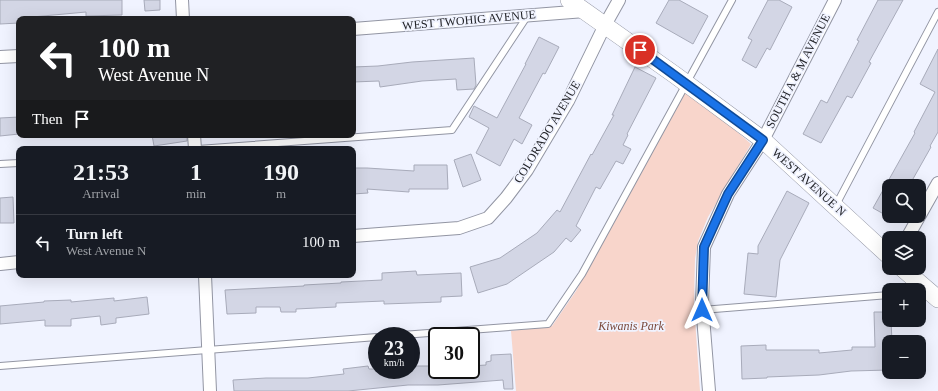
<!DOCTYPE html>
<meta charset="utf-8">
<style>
:root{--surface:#171b24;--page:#20242c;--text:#f1f3f6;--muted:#9ea1a6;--line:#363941}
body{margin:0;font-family:"Times New Roman",serif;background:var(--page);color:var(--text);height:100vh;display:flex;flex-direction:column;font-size:15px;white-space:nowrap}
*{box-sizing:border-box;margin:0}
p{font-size:13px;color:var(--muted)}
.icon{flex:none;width:22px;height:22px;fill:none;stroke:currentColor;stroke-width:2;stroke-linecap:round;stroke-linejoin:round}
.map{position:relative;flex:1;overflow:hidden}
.drawer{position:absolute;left:16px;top:146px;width:340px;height:132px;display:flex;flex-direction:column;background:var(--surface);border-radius:8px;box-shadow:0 4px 16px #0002}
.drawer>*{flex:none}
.guide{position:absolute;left:16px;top:16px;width:340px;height:122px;border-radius:8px;box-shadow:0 4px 16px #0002;background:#202124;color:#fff;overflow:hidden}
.controls{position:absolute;left:882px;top:179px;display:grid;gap:8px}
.controls a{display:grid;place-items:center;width:44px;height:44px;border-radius:8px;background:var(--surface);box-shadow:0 4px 16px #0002;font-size:20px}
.speed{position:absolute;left:368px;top:327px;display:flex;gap:8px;font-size:20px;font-weight:700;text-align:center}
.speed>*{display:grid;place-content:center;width:52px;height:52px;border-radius:50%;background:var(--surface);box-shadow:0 4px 16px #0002;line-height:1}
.speed small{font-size:10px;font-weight:400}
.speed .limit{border:2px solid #111;border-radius:6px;background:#fff;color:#111}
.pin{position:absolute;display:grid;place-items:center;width:34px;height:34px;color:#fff;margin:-17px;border:2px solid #fff;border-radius:50%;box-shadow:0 1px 4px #0007}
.me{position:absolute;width:44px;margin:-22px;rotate:0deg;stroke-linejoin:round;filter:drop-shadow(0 0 3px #0008)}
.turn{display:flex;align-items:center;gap:14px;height:84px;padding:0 16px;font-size:18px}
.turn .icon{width:52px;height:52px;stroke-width:2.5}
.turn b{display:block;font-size:28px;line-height:34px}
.then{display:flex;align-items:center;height:38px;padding:0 16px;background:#0003;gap:8px;font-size:15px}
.eta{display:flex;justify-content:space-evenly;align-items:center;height:68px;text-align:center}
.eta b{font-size:24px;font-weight:600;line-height:28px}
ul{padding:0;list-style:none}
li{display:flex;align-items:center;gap:12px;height:56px;padding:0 16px;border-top:1px solid var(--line)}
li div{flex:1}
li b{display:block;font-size:15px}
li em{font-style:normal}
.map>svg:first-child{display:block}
.green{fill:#f8d5cb}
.building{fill:#d3d6e5;stroke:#a8abba}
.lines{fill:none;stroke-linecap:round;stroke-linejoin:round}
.service-casing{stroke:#9295a3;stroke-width:8}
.minor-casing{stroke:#9295a3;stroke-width:14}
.secondary-casing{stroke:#9295a3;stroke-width:18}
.service{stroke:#fff;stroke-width:6}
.minor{stroke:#fff;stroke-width:12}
.secondary{stroke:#fff;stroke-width:17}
.route-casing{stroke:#114b97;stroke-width:10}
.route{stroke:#1a73e8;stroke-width:7}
.labels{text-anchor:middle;stroke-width:3.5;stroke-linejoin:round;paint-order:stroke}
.street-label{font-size:12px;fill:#222328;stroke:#f0f3ff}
.park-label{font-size:12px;font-style:italic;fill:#7a483a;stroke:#f0f3ff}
</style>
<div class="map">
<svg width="938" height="391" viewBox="0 0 938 391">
<rect width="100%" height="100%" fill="#f0f3ff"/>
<path class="green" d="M687,88L751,144L708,217L698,241L695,259L694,304L700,391H516L511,331L552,326L576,291Z"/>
<path class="building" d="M0,0H122V15L86,16V12L32,17V19H19V23L0,24Z
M144,0H160V10L145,11Z
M669,0H679L708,16L693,44L656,23Z
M768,0H779L792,7L770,50L767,48L756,68L742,60L752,40L748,38Z
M878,0H903L869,62L871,63L852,98L847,96L821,143L803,134L821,100L827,103L859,41L857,40Z
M539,37L559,47L545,74L543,73L519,118L532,125L522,144L514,139L500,166L476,153L489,128L469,117L474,106L497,118L526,64H525Z
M938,49V132L930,146L931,147L909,186H889V217L873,208L915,133L914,132L935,92L920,84Z
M474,58L476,85L474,89L457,90L456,79L422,81L380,87L379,81L353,82V67L378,66L412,62Z
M635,67L656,78L627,134L628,135L623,145L631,149L623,164L616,161L600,189L596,187L576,226L581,230L571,242L566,238L554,252L507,284L478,293L470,267L500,258L537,233L557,210L560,212L591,154L592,155L614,115H612Z
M19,117V134L0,136V118Z
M152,135H187V141L154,146Z
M471,154L481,180L463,187L454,160Z
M414,165H447L448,189H409V192L367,189L368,193L353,194V168H367L414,171Z
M787,191L809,203L780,260L776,297L744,294L748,253L758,254V246Z
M13,197L14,223H0V198Z
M416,271L417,275L461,273L462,296L441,297V302L384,304V301L336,303V307L296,309V312H281L280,307H256V313L227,314L225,290L304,286V285L341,283V282L382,280V273Z
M147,297L149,314L116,318V323L101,325L100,316L71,319V326H45V320L0,324V306L44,302V301L71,300V302L114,298V301Z
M874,312H889V320H891L892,342H889V370L851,371L819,375L767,377V378L742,379L741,346L766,345V350H819V353L852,350V347H875Z
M511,354L513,389H504L503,380L438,385H408L348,391H234L233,380L266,378H308L344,374L343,369L368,366L369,369H377V370H411V366H437V370H471V366L486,365V362L491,361V355Z"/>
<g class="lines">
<defs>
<path id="service" d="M198,149L452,130L528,15
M0,164L19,163
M836,205L938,12
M702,310L889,295
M389,336L548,324L582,274L732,0
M0,366L377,337"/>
<path id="minor" d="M182,0L183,19
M353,29L585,11
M0,57L19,56
M194,135L195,149
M353,236L459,228L488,218L506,198L527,170L568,101L605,25L619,0
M907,238L938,183
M0,264L19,262
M205,275L210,391
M709,391L702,304L704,247L728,194L763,140L835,0"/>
<path id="secondary" d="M569,0L675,75L763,140L889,256
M902,268L938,299"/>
</defs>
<use href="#service" class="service-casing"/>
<use href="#minor" class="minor-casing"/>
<use href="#secondary" class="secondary-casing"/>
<use href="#service" class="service"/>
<use href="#minor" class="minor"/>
<use href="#secondary" class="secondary"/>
</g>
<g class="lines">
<defs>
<path id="route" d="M640,50L763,140L728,194L704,247L702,310"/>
</defs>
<use href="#route" class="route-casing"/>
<use href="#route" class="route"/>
</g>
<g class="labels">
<g class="street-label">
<text transform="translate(469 20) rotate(-5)" y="4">WEST TWOHIG AVENUE</text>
<text transform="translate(798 71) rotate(-63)" y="4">SOUTH A &amp; M AVENUE</text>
<text transform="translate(547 132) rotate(-59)" y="4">COLORADO AVENUE</text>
<text transform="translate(809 182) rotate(42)" y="4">WEST AVENUE N</text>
</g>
<g class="park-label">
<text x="631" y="330">Kiwanis Park</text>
</g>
</g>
</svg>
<div class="controls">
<a><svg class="icon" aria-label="search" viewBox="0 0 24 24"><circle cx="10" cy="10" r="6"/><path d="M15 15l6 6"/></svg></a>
<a><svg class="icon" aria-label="layers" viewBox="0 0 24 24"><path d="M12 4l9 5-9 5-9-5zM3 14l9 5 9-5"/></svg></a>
<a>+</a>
<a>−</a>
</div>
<div class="speed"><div>23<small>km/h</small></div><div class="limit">30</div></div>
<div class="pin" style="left:640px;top:50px;background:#d93025"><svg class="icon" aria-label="arrive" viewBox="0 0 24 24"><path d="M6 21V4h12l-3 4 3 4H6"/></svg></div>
<svg class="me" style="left:702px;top:310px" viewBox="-20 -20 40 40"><path d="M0-17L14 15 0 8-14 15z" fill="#1a73e8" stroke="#fff" stroke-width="4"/></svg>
<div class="guide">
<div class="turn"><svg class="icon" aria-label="left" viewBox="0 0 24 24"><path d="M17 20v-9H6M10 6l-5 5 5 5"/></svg><div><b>100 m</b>West Avenue N</div></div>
<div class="then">Then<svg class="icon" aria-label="arrive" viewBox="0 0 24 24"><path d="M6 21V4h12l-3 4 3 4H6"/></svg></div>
</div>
<section class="drawer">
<div class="eta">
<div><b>21:53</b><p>Arrival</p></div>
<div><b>1</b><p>min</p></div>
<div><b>190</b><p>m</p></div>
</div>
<ul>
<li><svg class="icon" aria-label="left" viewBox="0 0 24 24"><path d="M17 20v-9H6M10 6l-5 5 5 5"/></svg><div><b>Turn left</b><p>West Avenue N</p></div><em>100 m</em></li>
</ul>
</section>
</div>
